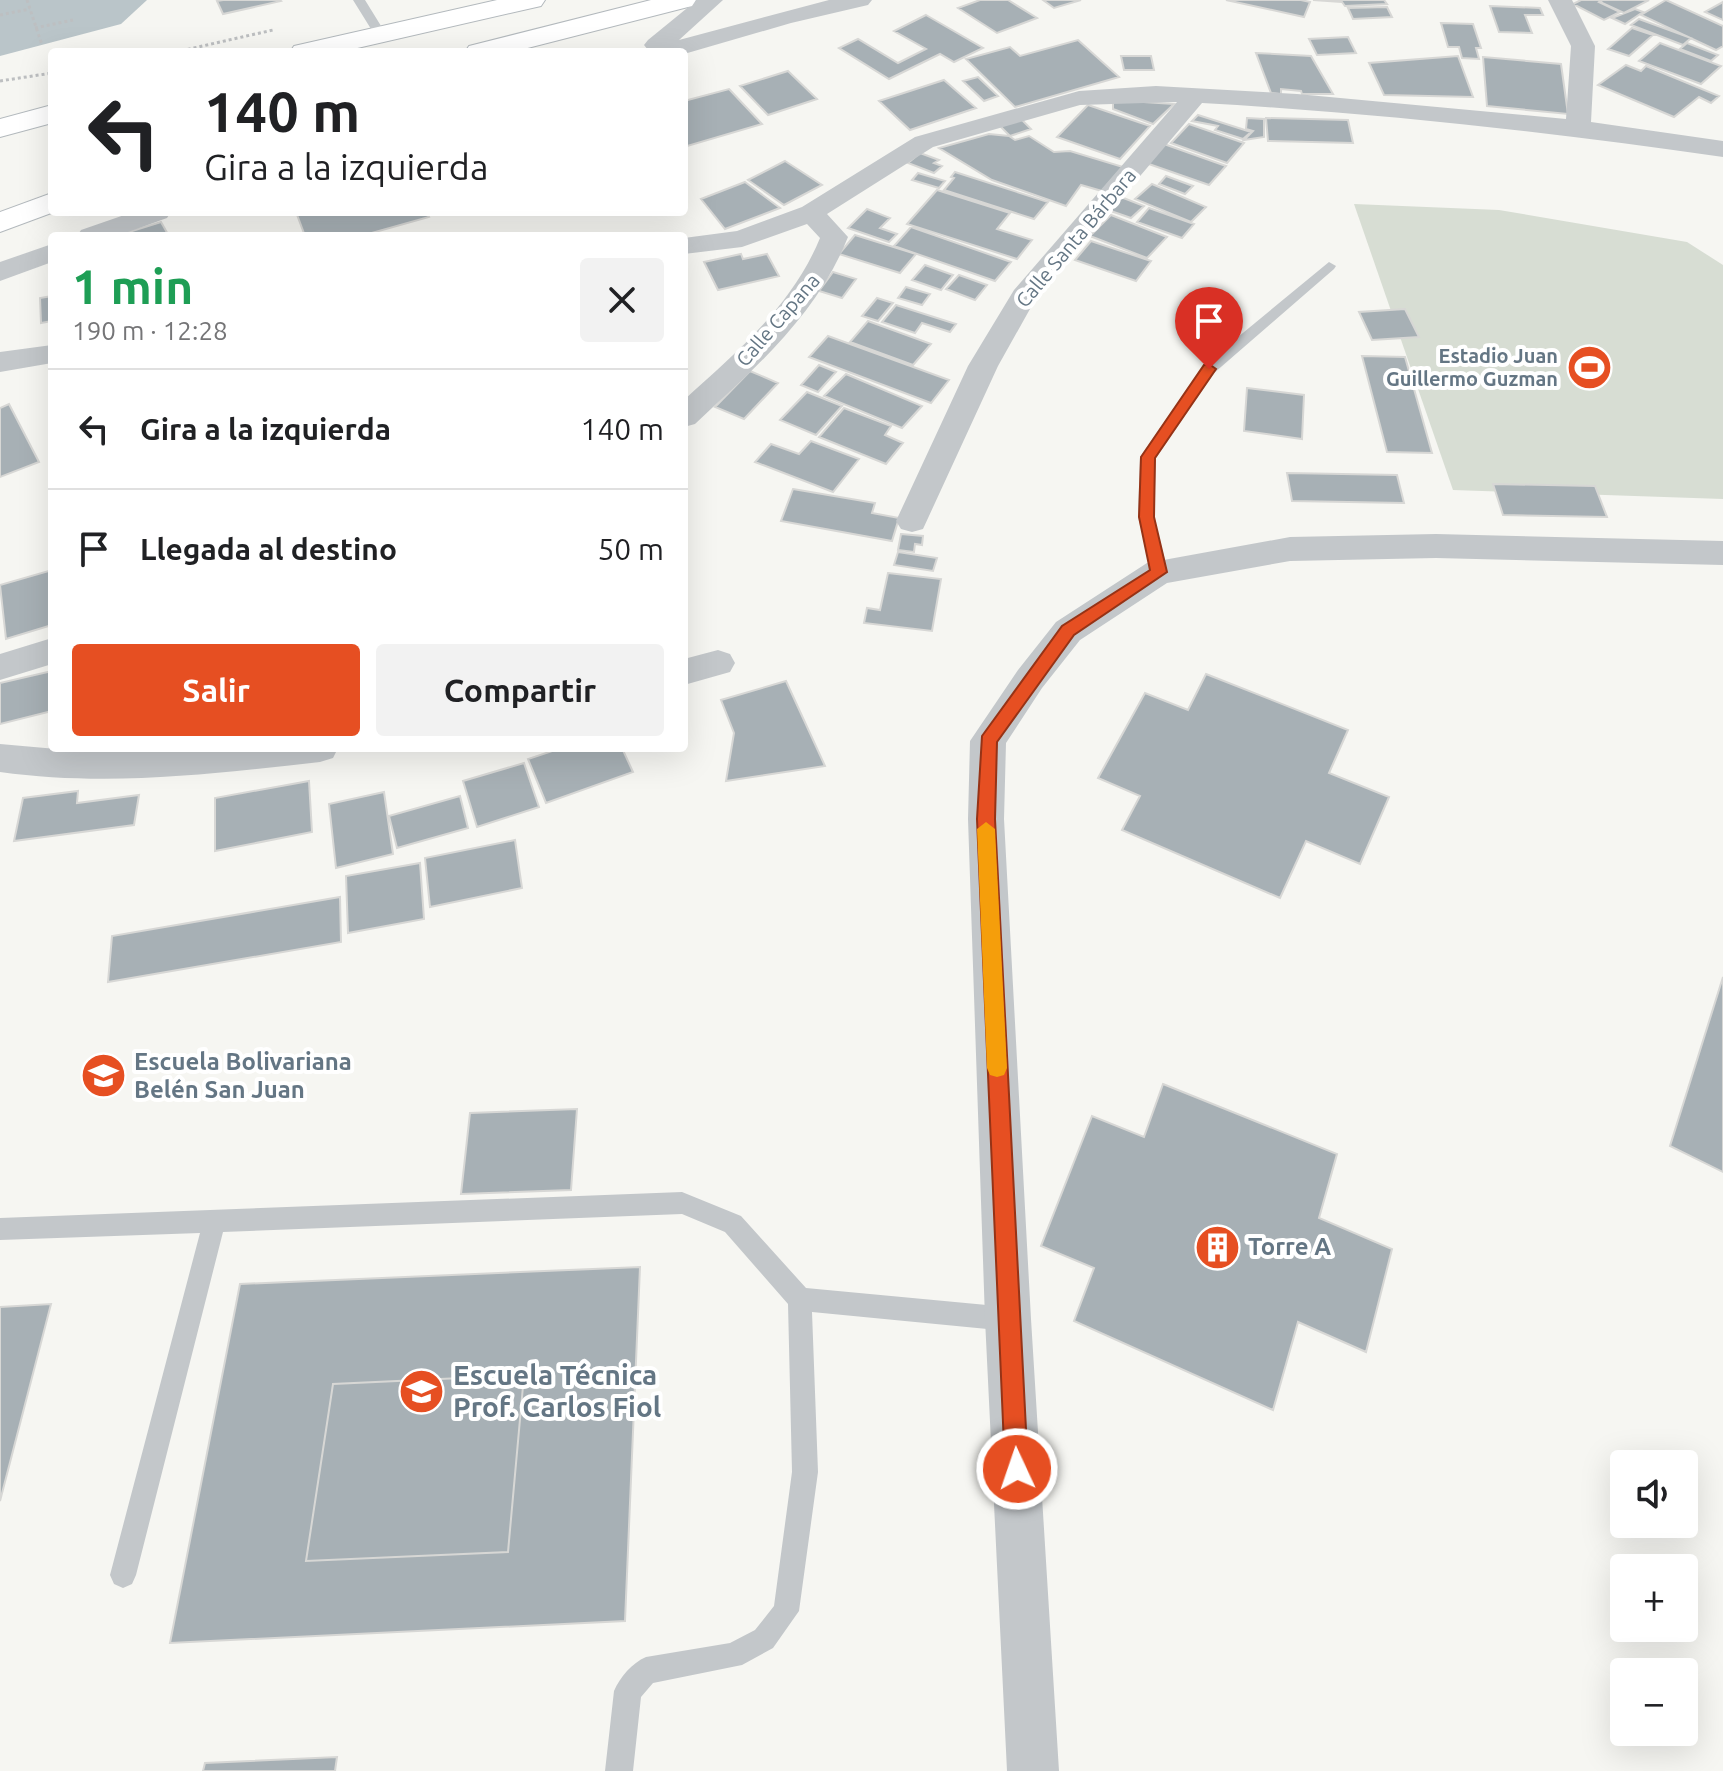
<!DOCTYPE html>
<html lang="es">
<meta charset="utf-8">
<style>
:root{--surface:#fff;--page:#f2f2f2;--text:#202124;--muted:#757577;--line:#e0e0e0;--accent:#e64f22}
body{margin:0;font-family:Ubuntu,sans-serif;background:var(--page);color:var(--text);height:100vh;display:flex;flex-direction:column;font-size:30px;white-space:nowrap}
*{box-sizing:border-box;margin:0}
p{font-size:26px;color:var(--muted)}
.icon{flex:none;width:44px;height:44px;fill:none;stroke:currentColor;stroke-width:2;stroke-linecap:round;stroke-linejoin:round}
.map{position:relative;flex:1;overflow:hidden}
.sheet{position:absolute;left:48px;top:232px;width:640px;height:520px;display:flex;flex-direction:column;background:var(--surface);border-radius:8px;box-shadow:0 8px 32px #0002}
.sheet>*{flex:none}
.hud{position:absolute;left:48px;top:48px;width:640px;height:168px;border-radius:8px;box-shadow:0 8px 32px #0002;background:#fff;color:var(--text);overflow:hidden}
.fabs{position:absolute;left:1610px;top:1450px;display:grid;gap:16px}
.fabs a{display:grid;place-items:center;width:88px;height:88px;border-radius:8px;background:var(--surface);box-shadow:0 8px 32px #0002;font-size:40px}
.pin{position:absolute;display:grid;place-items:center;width:68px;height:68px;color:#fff;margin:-82px -34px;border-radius:50% 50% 50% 0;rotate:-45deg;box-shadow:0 0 8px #0007}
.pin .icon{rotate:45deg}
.me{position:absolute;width:88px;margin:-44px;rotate:357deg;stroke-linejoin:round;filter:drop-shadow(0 0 6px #0008)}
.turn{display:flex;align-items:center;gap:28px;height:168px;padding:0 24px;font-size:36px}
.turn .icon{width:104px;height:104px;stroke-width:2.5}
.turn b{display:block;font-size:56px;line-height:68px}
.round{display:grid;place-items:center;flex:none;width:84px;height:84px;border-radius:8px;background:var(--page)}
.head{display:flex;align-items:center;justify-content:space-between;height:136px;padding:0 24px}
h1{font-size:48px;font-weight:700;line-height:60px;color:#1e9e55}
.action{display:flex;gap:16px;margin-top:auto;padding:16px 24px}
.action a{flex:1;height:92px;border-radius:8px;background:var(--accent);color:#fff;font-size:32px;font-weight:700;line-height:92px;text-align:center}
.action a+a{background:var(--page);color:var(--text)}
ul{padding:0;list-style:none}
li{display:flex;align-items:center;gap:24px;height:120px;padding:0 24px;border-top:2px solid var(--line)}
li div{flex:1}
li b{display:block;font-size:30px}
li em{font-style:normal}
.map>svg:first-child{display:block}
.green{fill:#d7ddd3}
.water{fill:#bac5c9}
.building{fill:#a7b0b5;stroke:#d7d7d5;stroke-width:2;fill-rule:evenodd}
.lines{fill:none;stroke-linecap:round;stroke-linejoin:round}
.secondary-casing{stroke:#b3b9bd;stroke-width:2}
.path{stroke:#bdbfc1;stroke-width:3;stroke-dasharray:3 3;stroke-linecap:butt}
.lane{fill:#c3c7ca;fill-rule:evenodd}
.street{fill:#c3c7ca;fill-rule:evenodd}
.secondary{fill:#fff;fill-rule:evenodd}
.route{fill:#e64f22;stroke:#963316;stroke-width:2}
.slow{fill:#f59e0b}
.labels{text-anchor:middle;stroke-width:8;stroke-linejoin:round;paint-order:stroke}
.far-street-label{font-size:20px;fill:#647684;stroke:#fff}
.far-poi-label{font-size:20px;font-weight:bold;fill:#647684;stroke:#fff;text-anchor:end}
.poi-label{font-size:24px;font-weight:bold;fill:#647684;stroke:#fff;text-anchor:start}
.near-poi-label{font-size:28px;font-weight:bold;fill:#647684;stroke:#fff;text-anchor:start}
</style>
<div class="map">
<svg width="1723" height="1771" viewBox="0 0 1723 1771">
<rect width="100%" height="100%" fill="#f6f6f2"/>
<path class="green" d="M1354,204L1499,210L1687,242L1723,265V499L1453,490Z"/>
<path class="water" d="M0,0H147L121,24L0,56Z"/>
<path class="building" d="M223,0H280L281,1L223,14L217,1Z
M980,0H1008L1037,18L997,33L958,8Z
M1043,0H1081L1054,8Z
M1226,0H1301L1310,2L1304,17Z
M1313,0H1384L1387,4L1345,6L1342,2Z
M1581,0H1602L1599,2L1620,12L1604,20L1573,4Z
M1603,0H1649L1624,13L1600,2Z
M1666,0L1723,26V46L1716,50L1641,15Z
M1723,2V20L1705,12Z
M1490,6L1540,8L1543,15H1525L1532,33L1499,32Z
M1387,7L1392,17L1353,19L1348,8Z
M1635,9L1643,12L1625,24L1612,18Z
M926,15L983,48L954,62L940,54L889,79L839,48L858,39L898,63L926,49L894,31Z
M1639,19L1691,38L1683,45L1631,25Z
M1441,23L1473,24L1481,48H1476L1479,59L1462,58L1459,47H1448Z
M1632,28L1653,35L1629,56L1608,49Z
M1348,37L1356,53L1317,55L1309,39Z
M1078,40L1119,77L1015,107L966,59L1010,47L1020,56Z
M1660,43L1721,66L1701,84L1639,61Z
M1687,43L1718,55L1711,61L1680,49Z
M1256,53L1311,56L1333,94H1302L1301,91L1281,89V94L1271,93Z
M1121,56H1151L1154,70H1124Z
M1458,56L1473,97L1384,95L1369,63Z
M1483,57L1561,64L1568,114L1487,106Z
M1626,65L1641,71L1646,66L1719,96L1711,103L1699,97L1674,117L1598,85Z
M788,71L817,99L768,115L740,86Z
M978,77L998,96L984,101L963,81Z
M944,80L976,108L910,130L879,101Z
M729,89L762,124L684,147V101Z
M1113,100L1174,104L1153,124L1113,109Z
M1088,105L1150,126L1120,159L1057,137Z
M1198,115L1251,132L1243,139L1215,130L1218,126L1192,121Z
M1020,118L1031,129L1010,136L999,125Z
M1247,118L1264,119V137L1244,140L1253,131L1246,129Z
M1266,118L1348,120L1353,143L1268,141Z
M1189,124L1244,143L1227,163L1171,143Z
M989,134L1009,136L1015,140L1029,136L1054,152L1070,151L1123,167L1102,191L1081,185L1066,206L992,180L939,148Z
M1164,144L1226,166L1209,185L1146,163Z
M920,153L939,160L934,163L942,166L934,173L908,163Z
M785,161L822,185L784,205L748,180Z
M955,172L1048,202L1034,219L944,190L954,178L951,177Z
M918,173L945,181L939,188L912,180Z
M1166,176L1193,186L1185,194L1159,184Z
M745,182L780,208L725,229L701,199Z
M1152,184L1206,207L1191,222L1135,199Z
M937,190L1010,213L997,229L1032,240L1017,259L907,224Z
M1121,197L1144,206L1131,218L1108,210Z
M1149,208L1194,224L1182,238L1137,222Z
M867,209L890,218L880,228L897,234L889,242L848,228Z
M296,212H426L429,217L361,236H305Z
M1111,215L1167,237L1147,258L1090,236Z
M161,222L169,236H116Z
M911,227L1011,262L995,281L894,246Z
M855,235L916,254L900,273L839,254Z
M1091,241L1151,261L1136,281L1075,260Z
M741,254L743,259L767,254L779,276L718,290L704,262Z
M925,265L953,275L941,290L912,280Z
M833,272L856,279L842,298L819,291Z
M959,275L987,285L975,300L946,289Z
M906,287L930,294L922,305L898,298Z
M52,296V321L41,323L40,298Z
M877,298L893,303L878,321L862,316Z
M896,305L956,324L950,332L922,323L915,333L882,322Z
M1405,309L1419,337L1372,340L1359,312Z
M868,321L931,344L913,365L850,342Z
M828,336L949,380L931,403L809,357Z
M1362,356L1405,357L1432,453L1387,452Z
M819,365L836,372L818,392L801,385Z
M750,371L778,383L744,419L715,407Z
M846,374L922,406L902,428L824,396Z
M1247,388L1304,395L1302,439L1244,431Z
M807,392L842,406L816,435L780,420Z
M9,404L39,462L0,477V408Z
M844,408L891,426L885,435L903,443L886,464L819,437Z
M811,441L859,459L833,492L755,462L771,444L799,454Z
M1287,473L1397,475L1404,503L1292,501Z
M1493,484L1595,486L1607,517L1503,515Z
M793,489L875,503L872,513L899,518L892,541L781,521Z
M901,534L923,536L922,545L915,544L914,552L898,550Z
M898,552L937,558L933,571L894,565Z
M52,570V625L6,639L0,585Z
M888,573L941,579L932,631L864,623L867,608L880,610Z
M52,671V711L0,724V683Z
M1206,674L1348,730L1329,773L1389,797L1360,864L1306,841L1280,898L1122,830L1140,796L1098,778L1145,693L1188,710Z
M786,681L825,766L726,781L734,733L721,700Z
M561,748H622L633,772L546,803L528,759Z
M524,763L539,807L477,827L463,781Z
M309,781L312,832L215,851V798Z
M78,791L77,803L139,795L134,825L14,841L23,798Z
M384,792L393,854L336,868L329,804Z
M460,796L468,828L397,848L389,816Z
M515,840L522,888L430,907L425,858Z
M420,863L424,919L348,933L346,876Z
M340,897L341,942L108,982L112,936Z
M1723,977V1172L1670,1146Z
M1163,1084L1337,1154L1319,1218L1392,1249L1366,1352L1298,1322L1273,1410L1074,1321L1094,1268L1041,1246L1092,1116L1144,1137Z
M577,1109L571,1190L461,1194L470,1113Z
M640,1267L625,1621L170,1643L240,1284ZM524,1375L508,1552L306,1561L333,1384Z
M51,1304L0,1501V1307Z
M524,1375L508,1552L306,1561L333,1384Z
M337,1757L335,1771H203L205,1763Z"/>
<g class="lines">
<defs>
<path id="secondary" d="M497,0H545L541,6L340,52H290L294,46Z
M651,0H696L692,6L512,52H465L469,46Z
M52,105V123L0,137V119Z
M52,193L54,212L0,232V212Z"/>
</defs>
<use href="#secondary" class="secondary-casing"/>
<path class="path" d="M27,0L42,45
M0,15L30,9
M35,28L73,20
M176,52L273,30
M0,81L52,73"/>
<path class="lane" d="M353,0H365L386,34L384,37H376Z
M1329,262L1336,266L1334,269L1214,373L1156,458L1154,517L1168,572L1165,576H1153L1138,517L1140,457L1204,365Z
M682,1192L741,1216L806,1288L1008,1307L1016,1311L1020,1319L1016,1327L1008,1331L812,1312L818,1472L799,1611L773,1648L742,1665L653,1683L641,1697L633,1771H605L614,1691C620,1677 632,1663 646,1657L730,1643L755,1630L774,1606L792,1472L788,1304L725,1232L682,1214L223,1232L136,1575L132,1584L123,1588L114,1584L110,1575L200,1233L0,1240V1218Z"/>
<path class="street" d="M697,0H723L679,40L829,0H872L868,5L791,23L684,54L648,50L644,45L648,40Z
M1548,0H1572L1595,46L1591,122L1723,141V157C1550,132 1377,113 1202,103L1035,300L998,366L923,529L912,532L901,529L896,521L968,366L1014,290L1177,102L1080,105L933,147L827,214L848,237C817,315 755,368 695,424L684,427V400C737,352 792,306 820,238L807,224L742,247L684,254V238L737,231L802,207L915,137L1079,91L1156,86L1297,94L1566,119L1571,46Z
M133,212H171L167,218L117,236H77L81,230Z
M52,244V262L0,281V262Z
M52,345V363L0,372V352Z
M1436,534L1723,541V565L1436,558L1290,561L1167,583L1080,640L1042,688L1006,743L1004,819L1031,1319L1059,1771H1007L985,1319L968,819L970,741L1018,670L1056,622L1147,563L1290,537Z
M52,638V664L0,680V654Z
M718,650L730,654L735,663L730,672L684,685V659Z
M0,744L79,751L338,748L333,758L320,762C213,774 108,787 0,772Z"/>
<use href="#secondary" class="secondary"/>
</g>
<path class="route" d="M1209,364L1216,369L1155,458L1154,517L1167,572L1074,635L997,742L995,819L1028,1469L1025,1477L1017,1480L1009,1477L1005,1469L977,819L982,736L1062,626L1150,570L1139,517L1141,457L1204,365Z"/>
<path class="slow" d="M986,822L995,829L1007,1068L1004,1075L997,1077L990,1075L987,1068L977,829Z"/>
<defs>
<symbol id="stadium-disc" viewBox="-11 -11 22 22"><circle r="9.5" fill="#e64f22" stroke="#fff"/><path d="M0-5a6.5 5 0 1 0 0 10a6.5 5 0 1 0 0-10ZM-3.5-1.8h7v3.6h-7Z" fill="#fff"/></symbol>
<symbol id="university-disc" viewBox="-11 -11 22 22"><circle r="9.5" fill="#e64f22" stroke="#fff"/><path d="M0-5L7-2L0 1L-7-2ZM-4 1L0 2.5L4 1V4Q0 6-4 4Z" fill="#fff"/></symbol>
<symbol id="building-disc" viewBox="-11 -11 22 22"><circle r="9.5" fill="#e64f22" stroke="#fff"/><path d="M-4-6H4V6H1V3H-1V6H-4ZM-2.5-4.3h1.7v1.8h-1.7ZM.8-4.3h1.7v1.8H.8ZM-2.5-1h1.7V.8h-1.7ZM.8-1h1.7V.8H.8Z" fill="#fff"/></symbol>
<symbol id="school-disc" viewBox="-11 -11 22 22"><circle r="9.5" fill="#e64f22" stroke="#fff"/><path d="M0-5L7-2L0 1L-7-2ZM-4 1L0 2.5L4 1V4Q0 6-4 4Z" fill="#fff"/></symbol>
</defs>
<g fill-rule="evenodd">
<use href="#stadium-disc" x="1564" y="342" width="51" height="51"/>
<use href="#university-disc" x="78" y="1050" width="51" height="51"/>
<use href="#building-disc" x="1192" y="1222" width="51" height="51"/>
<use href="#school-disc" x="396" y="1366" width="51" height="51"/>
</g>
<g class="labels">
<g class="far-street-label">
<text transform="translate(1076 238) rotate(-50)" y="7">Calle Santa Bárbara</text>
<text transform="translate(778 320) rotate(-49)" y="7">Calle Capana</text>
</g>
<g class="far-poi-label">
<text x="1558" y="363">Estadio Juan<tspan x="1558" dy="23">Guillermo Guzman</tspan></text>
</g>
<g class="poi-label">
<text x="134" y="1070">Escuela Bolivariana<tspan x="134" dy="28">Belén San Juan</tspan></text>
<text x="1248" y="1255">Torre A</text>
</g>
<g class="near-poi-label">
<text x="453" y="1385">Escuela Técnica<tspan x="453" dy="32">Prof. Carlos Fiol</tspan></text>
</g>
</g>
</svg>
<div class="fabs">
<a><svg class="icon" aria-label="sound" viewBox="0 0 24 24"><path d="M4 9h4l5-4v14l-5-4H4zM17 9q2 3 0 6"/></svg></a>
<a>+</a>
<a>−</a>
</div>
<div class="pin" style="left:1209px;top:369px;background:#d93025"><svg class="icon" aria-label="arrive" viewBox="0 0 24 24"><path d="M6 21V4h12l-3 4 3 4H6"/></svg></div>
<svg class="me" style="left:1017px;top:1469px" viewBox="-20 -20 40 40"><circle r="17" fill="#e64f22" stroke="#fff" stroke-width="3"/><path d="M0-11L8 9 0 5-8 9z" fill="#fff"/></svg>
<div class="hud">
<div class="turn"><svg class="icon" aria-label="left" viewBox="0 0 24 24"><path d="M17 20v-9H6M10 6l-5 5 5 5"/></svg><div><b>140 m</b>Gira a la izquierda</div></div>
</div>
<section class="sheet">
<div class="head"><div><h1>1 min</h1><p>190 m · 12:28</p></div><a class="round"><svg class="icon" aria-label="close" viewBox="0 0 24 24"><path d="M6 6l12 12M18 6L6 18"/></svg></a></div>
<ul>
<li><svg class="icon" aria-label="left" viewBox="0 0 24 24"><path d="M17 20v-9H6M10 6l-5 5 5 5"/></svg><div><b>Gira a la izquierda</b></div><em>140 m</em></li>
<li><svg class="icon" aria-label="arrive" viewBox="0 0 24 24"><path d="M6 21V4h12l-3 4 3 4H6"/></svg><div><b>Llegada al destino</b></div><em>50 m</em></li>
</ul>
<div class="action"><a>Salir</a><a>Compartir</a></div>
</section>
</div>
